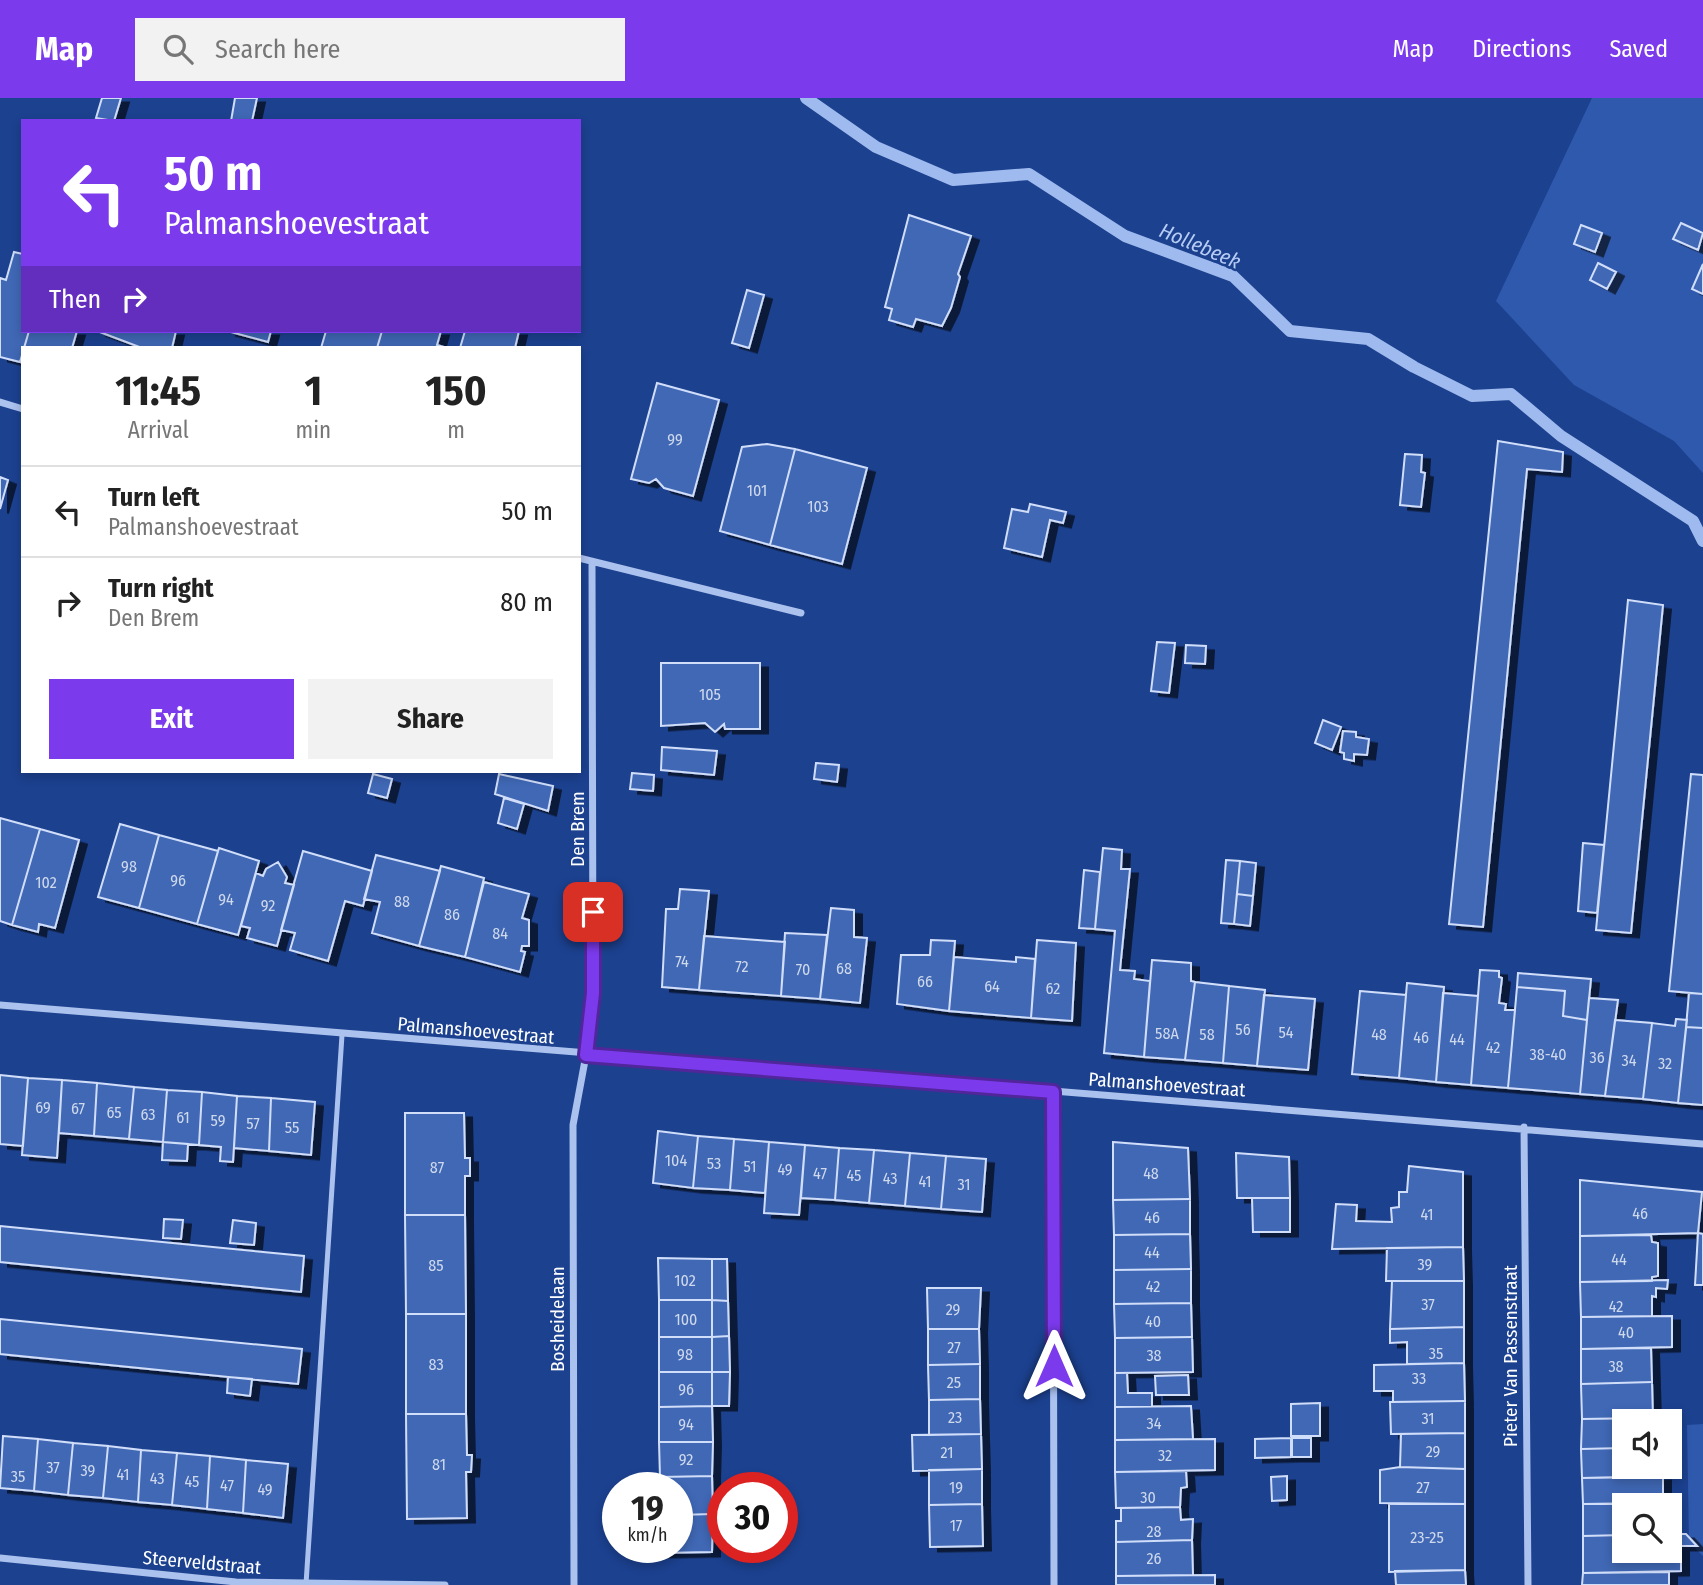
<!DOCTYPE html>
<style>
:root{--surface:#fff;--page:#f2f2f2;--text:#222;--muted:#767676;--line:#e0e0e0;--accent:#7c3aed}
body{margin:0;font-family:"Fira Sans Condensed",sans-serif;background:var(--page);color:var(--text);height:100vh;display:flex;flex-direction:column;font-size:26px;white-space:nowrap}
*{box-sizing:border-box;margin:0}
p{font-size:23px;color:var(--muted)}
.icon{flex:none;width:38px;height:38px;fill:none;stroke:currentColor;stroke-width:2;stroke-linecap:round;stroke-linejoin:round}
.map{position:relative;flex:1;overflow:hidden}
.details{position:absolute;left:21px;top:248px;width:560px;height:427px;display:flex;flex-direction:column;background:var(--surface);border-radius:0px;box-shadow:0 4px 10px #0003}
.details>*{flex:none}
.banner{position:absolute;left:21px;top:21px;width:560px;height:214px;border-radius:0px;box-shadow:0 4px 10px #0003;background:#7c3aed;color:#fff;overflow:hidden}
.buttons{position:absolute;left:1612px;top:1311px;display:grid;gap:14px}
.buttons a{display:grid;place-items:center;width:70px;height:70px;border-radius:0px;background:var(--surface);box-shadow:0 4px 10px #0003;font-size:35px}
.speed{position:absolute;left:602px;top:1374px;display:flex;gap:14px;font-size:35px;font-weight:700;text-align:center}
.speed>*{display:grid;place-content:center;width:91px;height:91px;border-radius:50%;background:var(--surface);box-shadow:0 4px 10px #0003;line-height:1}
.speed small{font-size:18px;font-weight:400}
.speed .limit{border:10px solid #d22;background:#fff;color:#111}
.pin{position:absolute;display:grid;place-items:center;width:60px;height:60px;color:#fff;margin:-30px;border-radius:14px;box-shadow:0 4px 10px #0006}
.me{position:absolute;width:77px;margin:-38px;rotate:0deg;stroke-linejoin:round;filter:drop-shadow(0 0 5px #0008)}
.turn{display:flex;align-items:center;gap:24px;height:147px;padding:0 28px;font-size:32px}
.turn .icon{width:91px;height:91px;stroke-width:2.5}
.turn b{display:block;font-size:49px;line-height:60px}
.then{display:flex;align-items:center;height:66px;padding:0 28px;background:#0003;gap:14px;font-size:26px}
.eta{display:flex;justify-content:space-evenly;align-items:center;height:119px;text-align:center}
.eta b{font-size:42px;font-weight:700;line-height:49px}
.action{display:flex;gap:14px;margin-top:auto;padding:14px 28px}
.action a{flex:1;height:80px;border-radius:0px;background:var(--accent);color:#fff;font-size:28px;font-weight:700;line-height:80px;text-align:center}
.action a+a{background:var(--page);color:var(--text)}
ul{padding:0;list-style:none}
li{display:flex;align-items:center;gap:21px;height:91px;padding:0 28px;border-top:2px solid var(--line)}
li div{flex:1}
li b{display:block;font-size:26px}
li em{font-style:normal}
header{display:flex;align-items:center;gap:42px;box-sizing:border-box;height:98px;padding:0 35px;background:var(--accent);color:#fff}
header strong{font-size:33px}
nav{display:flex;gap:38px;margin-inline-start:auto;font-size:24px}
.search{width:490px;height:63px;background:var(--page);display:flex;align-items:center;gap:18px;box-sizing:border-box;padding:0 24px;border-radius:0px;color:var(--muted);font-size:26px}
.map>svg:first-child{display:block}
.green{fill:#2f59ad}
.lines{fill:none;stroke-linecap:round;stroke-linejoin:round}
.stream{stroke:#9ebaef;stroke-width:12}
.building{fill:#4067b5;stroke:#d1defa;stroke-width:2;filter:url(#shadow)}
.service{stroke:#abc1ee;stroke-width:5}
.minor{stroke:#abc1ee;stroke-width:7}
.route-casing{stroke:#51269a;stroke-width:18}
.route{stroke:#7c3aed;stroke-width:12}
.labels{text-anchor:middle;stroke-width:5;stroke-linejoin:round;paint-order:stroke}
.number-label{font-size:16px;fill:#cfd9ec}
.street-label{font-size:19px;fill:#fff;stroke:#1c418f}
.water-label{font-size:21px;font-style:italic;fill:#b7ccf5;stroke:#1c418f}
</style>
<header>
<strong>Map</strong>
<div class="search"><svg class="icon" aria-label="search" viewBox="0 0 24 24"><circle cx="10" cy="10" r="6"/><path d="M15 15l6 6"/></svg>Search here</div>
<nav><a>Map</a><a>Directions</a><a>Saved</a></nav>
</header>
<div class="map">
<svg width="1703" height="1487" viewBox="0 0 1703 1487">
<defs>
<filter id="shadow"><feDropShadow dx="8" dy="4.5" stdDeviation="0" flood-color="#0009"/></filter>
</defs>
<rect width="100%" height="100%" fill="#1c418f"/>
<path class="green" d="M1592,0H1703V375L1674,343L1574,287L1496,203Z
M1703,1326V1458L1689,1444L1687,1327Z"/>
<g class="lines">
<path class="stream" d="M806,0L876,49L953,82L1029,76L1125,138L1233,178L1290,233L1368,241L1414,269L1472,298L1511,296L1561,338L1693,423L1703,443"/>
</g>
<path class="building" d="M102,0H121L114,23L96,20Z
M235,0H257L252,23H231Z
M909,117L971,138L958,176L960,179L951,210L942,228L916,221L913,229L889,222L892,211L885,209Z
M1681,125L1703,135L1698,152L1673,141Z
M1581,127L1602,135L1595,154L1574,146Z
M14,154L23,156V233H29L20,264L0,259V180L6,182Z
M1598,165L1616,174L1607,191L1590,182Z
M1703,166V196L1692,191Z
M747,192L764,197L749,250L732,245Z
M29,233H77L72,250H24Z
M97,233H176L172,250H142Z
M227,233H271L268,244Z
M326,233H382L377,250H321Z
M382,233H441L437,247L447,250H377Z
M465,233H519L515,250H460Z
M657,285L719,302L693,398L664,390L656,381L649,385L631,381Z
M1498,343L1563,354L1562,374L1527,371L1483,829L1449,826Z
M767,346L795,351L770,447L720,433L742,349Z
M795,351L867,370L842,466L770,447Z
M1405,356L1422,357L1421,374L1425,375L1421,409L1400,407Z
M0,379L8,382L0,411Z
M1030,406L1066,414L1063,425L1050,422L1042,459L1004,450L1012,411L1028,414Z
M1628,502L1663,507L1631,835L1596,832Z
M1157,544L1175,545L1169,595L1151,593Z
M1186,547L1206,548L1205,566L1185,565Z
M661,565H760V631H725L724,626L715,634L705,625L661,628Z
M1323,622L1341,629L1332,652L1315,645Z
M1343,633L1356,634V639L1369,641L1367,657L1354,656V663L1344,661V655L1340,654Z
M662,649L717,653L714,677L661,672Z
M816,665L839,667L837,684L814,681Z
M632,675L654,677L653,693L630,691Z
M373,676L392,681L387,700L368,695Z
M499,676L553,688L548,713L495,696Z
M1691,676L1703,677V896L1669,893Z
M504,700L524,706L517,731L498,725Z
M0,720L40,731L12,827L0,823Z
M120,726L159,737L139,810L98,799Z
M40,731L79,742L55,830L39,826L38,834L12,827Z
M159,737L218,753L197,826L139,810Z
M1583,745L1604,747L1597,815L1578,813Z
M219,750L259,763L238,837L197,826Z
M1103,750L1122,752L1121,771H1130L1120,872L1135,873L1134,881L1150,883L1144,959L1104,955L1115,833L1095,831Z
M303,753L372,773L363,808L345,803L328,863L290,852L295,835L281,832Z
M376,757L440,773L419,848L372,835L380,804L364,801Z
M1226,762L1240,763L1234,826L1221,825Z
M1240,763L1256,765L1253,798L1237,796Z
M278,764L287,779L285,785L294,787L277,848L247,840L250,830L241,828L256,775L263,778L266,771Z
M441,768L484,780L465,859L419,848Z
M1084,772L1100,774L1095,831L1079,830Z
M484,784L529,796L522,820L529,822V848H522L521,853L525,854L520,874L465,859Z
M680,791L709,793L699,892L662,889L666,811H678Z
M1237,796L1253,798L1250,828L1234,826Z
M831,810L854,812V839L867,840L860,905L820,901Z
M785,835L827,837L820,901L781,898Z
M704,838L785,844L781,898L699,892Z
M931,842L955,843L949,913L897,906L901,857H930Z
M1037,842L1076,845L1072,923L1031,920Z
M954,859L1016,864V859L1035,861L1031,920L949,913Z
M1152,862L1191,865V883L1195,884L1185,962L1144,959Z
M1480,872L1499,873V879L1502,880L1499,905L1506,906L1505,912H1515L1508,990L1471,987Z
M1518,875L1591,881L1587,922L1563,918L1565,893L1517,889Z
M1195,884L1229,888L1223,965L1185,962Z
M1407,885L1444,889L1436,984L1399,980Z
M1229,888L1265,892L1257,968L1223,965Z
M1517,889L1565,893L1563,918L1587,922L1580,996L1508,990Z
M1360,893L1406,897L1399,980L1352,976Z
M1443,895L1478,898L1471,987L1436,984Z
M1689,895L1703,896V930L1686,929Z
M1264,897L1315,901L1308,972L1257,968Z
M1589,900L1618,902L1605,998L1580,996Z
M1676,921L1687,922L1678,1005L1643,1001L1652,925L1675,928Z
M1615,922L1652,925L1643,1001L1605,998Z
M1686,929L1703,930V1007L1678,1005Z
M0,977L28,980L23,1048L0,1046Z
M28,980L62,982L57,1060L22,1057Z
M62,982L97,985L94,1038L59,1035Z
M97,985L134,989L129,1041L94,1038Z
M134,989L167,992L163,1044L129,1041Z
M167,992L202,994L199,1047L163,1044Z
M202,994L237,998L233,1064L220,1063L221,1049L199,1047Z
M237,998L271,1000L269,1053L234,1050Z
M271,1000L315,1004L311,1057L269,1053Z
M405,1015H464L465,1060H470V1078H465V1117H405Z
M658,1033L698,1038L693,1090L653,1085Z
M698,1038L734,1041L730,1092L693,1090Z
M734,1041L769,1044L765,1095L730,1092Z
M163,1044L188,1046L187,1063L162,1062Z
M769,1044L805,1047L799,1117L764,1115Z
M1113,1044L1188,1050L1190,1101L1113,1102Z
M805,1047L839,1050L835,1102L801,1100Z
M839,1050L874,1052L869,1105L835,1102Z
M874,1052L910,1055L905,1108L869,1105Z
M910,1055L946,1058L941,1111L905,1108Z
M1236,1055L1289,1059L1290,1100H1237Z
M946,1058L986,1061L982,1114L941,1111Z
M1409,1068L1463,1074V1149L1332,1151L1336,1106L1357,1107L1356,1123L1392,1124L1391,1110L1399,1109V1094H1407Z
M1580,1082L1702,1094L1698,1135L1580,1138Z
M1252,1100H1290V1134H1253Z
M1190,1101V1136L1114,1137L1113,1102Z
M405,1117H465L466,1216H406Z
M164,1121L183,1122L181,1141L163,1140Z
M233,1122L256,1125L254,1147L230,1145Z
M0,1128L304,1158L301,1194L0,1164Z
M1698,1135L1703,1136V1187H1695Z
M1190,1136L1191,1171L1114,1172V1137Z
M1651,1137L1652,1144L1658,1145V1178L1652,1179V1183L1580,1184V1138Z
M1463,1149L1464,1183H1386L1387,1150Z
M658,1160L712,1161V1202H659Z
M712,1161H727L728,1203L712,1202Z
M1191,1171V1205L1114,1206V1172Z
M1668,1182L1667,1191L1656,1190V1199L1652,1198V1218L1581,1219L1580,1184Z
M1392,1183H1464V1229L1390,1231Z
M927,1190H981L979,1231H928Z
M659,1202H712V1239H659Z
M712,1202L728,1203L729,1238L712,1239Z
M1191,1205L1192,1239L1115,1240L1114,1206Z
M406,1216H466V1316H406Z
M1672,1218V1249L1581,1251V1219Z
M0,1221L302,1251L298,1286L0,1256Z
M1464,1229V1265L1407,1266V1244L1390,1245V1231Z
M928,1231H979L980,1266L928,1267Z
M729,1238L730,1274H712V1239Z
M659,1239H712V1274H659Z
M1192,1239L1193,1274L1115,1275V1240Z
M1651,1250L1652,1284L1581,1286V1251Z
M1464,1265L1465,1303L1393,1304V1293H1374V1267Z
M980,1266V1301L929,1302L928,1267Z
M659,1274H712V1308L659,1309Z
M712,1274H730L729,1308H712Z
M1115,1275H1127L1128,1295H1152V1309H1115Z
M1188,1277L1189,1297H1156L1155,1278Z
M228,1279L252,1281L250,1298L227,1295Z
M1652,1284L1653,1320L1582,1321L1581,1286Z
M980,1301L981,1336L929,1337V1302Z
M1465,1303V1335L1391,1336L1390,1304Z
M1320,1305V1338H1291V1306Z
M712,1308L713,1344H659V1309Z
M1191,1308L1193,1341L1115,1342V1309Z
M406,1316H466L467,1357H472L471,1374H466L467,1420L407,1421Z
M1642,1320V1323H1624V1350L1581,1351L1582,1321Z
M1465,1335V1371L1400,1369L1401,1336Z
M981,1336L982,1371L913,1373L912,1337Z
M3,1338L38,1341L34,1393L0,1390Z
M1291,1340V1359L1255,1360V1341Z
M1292,1340H1311V1359H1292Z
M38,1341L73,1345L68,1397L34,1393Z
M1215,1341V1372L1115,1374V1342Z
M659,1344H713L712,1378L660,1379Z
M73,1345L108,1348L103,1400L68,1397Z
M108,1348L141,1352L138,1404L103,1400Z
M1624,1350V1368H1650V1379L1582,1380L1581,1351Z
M141,1352L177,1355L172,1407L138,1404Z
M177,1355L210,1358L207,1411L172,1407Z
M210,1358L246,1362L243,1415L207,1411Z
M246,1362L288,1366L283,1420L243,1415Z
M1400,1369L1465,1371V1406L1380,1405V1372Z
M982,1371V1406L929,1407V1372Z
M1186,1373L1187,1389L1181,1390L1180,1409L1116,1410L1115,1374Z
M712,1378L713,1416L677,1417V1390H660V1379Z
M1287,1378V1402L1272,1403L1271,1379Z
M1663,1378V1405L1583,1406L1582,1380Z
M1649,1405L1624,1407V1437L1583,1438V1406Z
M982,1406L983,1448L930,1449L929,1407Z
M1389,1406H1465V1472L1389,1474Z
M1180,1409L1181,1422L1193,1421L1192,1442L1116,1444V1423H1121V1410Z
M713,1416L712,1454L659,1455L660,1449H677V1417Z
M1670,1436H1686L1697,1448H1681V1473L1583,1475V1438L1624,1437V1452H1670Z
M1192,1442L1193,1477L1116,1478V1444Z
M1465,1472L1466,1487H1396L1395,1473Z
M1669,1474V1487H1582L1583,1475Z
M1215,1477V1487H1116V1478Z"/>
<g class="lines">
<path class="service" d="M306,1486L342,937"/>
<path class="minor" d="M0,304L23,311
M579,460L801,515
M0,907L1703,1046
M1053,994L1054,1487
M1524,1029L1528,1487
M0,1460L236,1484L445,1487
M574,1487L573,1027L586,957L593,896L592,464"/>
</g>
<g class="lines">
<defs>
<path id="route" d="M593,814V895L586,957L1053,994L1054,1268"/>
</defs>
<use href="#route" class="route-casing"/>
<use href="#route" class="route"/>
</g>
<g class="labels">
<g class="number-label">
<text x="675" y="347">99</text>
<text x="757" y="398">101</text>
<text x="818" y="414">103</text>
<text x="710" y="602">105</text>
<text x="129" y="774">98</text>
<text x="178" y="788">96</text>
<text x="46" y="790">102</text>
<text x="226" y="807">94</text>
<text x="402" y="809">88</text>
<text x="268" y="813">92</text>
<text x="452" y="822">86</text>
<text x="500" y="841">84</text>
<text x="682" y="869">74</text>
<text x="742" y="874">72</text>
<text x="844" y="876">68</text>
<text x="803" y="877">70</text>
<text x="925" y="889">66</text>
<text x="992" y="894">64</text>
<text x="1053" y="896">62</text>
<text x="1243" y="937">56</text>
<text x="1286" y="940">54</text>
<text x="1167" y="941">58A</text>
<text x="1207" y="942">58</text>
<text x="1379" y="942">48</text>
<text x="1421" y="945">46</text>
<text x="1457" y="947">44</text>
<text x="1493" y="955">42</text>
<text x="1548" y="962">38-40</text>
<text x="1597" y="965">36</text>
<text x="1629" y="968">34</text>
<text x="1665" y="971">32</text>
<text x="43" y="1015">69</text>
<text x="78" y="1016">67</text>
<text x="114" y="1020">65</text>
<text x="148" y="1022">63</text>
<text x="183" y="1025">61</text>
<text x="218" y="1028">59</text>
<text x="253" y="1031">57</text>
<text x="292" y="1035">55</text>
<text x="676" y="1068">104</text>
<text x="714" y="1071">53</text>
<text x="750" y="1074">51</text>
<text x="437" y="1075">87</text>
<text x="785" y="1077">49</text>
<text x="820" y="1081">47</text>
<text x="1151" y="1081">48</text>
<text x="854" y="1083">45</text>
<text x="890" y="1086">43</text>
<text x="925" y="1089">41</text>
<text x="964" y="1092">31</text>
<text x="1640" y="1121">46</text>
<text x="1427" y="1122">41</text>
<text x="1152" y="1125">46</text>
<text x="1152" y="1160">44</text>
<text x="1619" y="1167">44</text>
<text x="1425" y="1172">39</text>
<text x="436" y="1173">85</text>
<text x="685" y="1188">102</text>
<text x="1153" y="1194">42</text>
<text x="1428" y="1212">37</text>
<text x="1616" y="1214">42</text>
<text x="953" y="1217">29</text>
<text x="686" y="1227">100</text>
<text x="1153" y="1229">40</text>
<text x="1626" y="1240">40</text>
<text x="954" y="1255">27</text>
<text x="1436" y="1261">35</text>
<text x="685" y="1262">98</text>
<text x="1154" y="1263">38</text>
<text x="436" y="1272">83</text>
<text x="1616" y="1274">38</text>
<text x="1419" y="1286">33</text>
<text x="954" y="1290">25</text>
<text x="686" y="1297">96</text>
<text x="955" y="1325">23</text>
<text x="1428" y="1326">31</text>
<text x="1154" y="1331">34</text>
<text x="686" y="1332">94</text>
<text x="1433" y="1359">29</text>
<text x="947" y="1360">21</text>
<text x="1165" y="1363">32</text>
<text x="686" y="1367">92</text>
<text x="439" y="1372">81</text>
<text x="53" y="1375">37</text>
<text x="88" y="1378">39</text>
<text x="123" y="1382">41</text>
<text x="18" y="1384">35</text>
<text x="157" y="1386">43</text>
<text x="192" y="1389">45</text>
<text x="227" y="1393">47</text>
<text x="956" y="1395">19</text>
<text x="1423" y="1395">27</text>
<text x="265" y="1397">49</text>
<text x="1148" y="1405">30</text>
<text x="956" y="1433">17</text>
<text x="1154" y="1439">28</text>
<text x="1427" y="1445">23-25</text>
<text x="1154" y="1466">26</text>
</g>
<g class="street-label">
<text transform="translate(577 731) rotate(-90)" y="7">Den Brem</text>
<text transform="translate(476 932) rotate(5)" y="7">Palmanshoevestraat</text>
<text transform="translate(1167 986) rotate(4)" y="7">Palmanshoevestraat</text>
<text transform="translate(557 1221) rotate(-90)" y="7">Bosheidelaan</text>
<text transform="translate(1510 1258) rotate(-90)" y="7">Pieter Van Passenstraat</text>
<text transform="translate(202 1464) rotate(5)" y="7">Steerveldstraat</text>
</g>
<g class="water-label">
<text transform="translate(1200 148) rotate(23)" y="7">Hollebeek</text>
</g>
</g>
</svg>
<div class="buttons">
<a><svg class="icon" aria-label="sound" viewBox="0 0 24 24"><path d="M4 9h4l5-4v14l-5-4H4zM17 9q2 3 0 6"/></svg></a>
<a><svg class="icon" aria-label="search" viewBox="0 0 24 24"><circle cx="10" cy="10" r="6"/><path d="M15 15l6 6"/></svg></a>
</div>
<div class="speed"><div>19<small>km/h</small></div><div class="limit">30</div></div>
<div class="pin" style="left:593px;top:814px;background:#d93025"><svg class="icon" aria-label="arrive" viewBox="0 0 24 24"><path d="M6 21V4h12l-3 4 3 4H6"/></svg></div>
<svg class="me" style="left:1054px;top:1268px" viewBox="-20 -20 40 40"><path d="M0-17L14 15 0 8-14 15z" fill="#7c3aed" stroke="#fff" stroke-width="4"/></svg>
<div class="banner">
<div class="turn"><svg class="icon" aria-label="left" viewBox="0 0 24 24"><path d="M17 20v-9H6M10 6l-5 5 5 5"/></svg><div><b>50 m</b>Palmanshoevestraat</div></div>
<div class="then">Then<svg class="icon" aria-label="right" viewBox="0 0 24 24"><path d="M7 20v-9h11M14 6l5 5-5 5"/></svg></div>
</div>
<section class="details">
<div class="eta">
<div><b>11:45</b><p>Arrival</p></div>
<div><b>1</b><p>min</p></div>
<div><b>150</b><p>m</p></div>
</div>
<ul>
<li><svg class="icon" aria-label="left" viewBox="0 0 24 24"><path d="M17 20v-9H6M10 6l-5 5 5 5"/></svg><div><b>Turn left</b><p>Palmanshoevestraat</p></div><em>50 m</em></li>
<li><svg class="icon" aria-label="right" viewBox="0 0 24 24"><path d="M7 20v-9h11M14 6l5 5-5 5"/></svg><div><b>Turn right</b><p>Den Brem</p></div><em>80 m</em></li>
</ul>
<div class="action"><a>Exit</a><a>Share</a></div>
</section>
</div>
